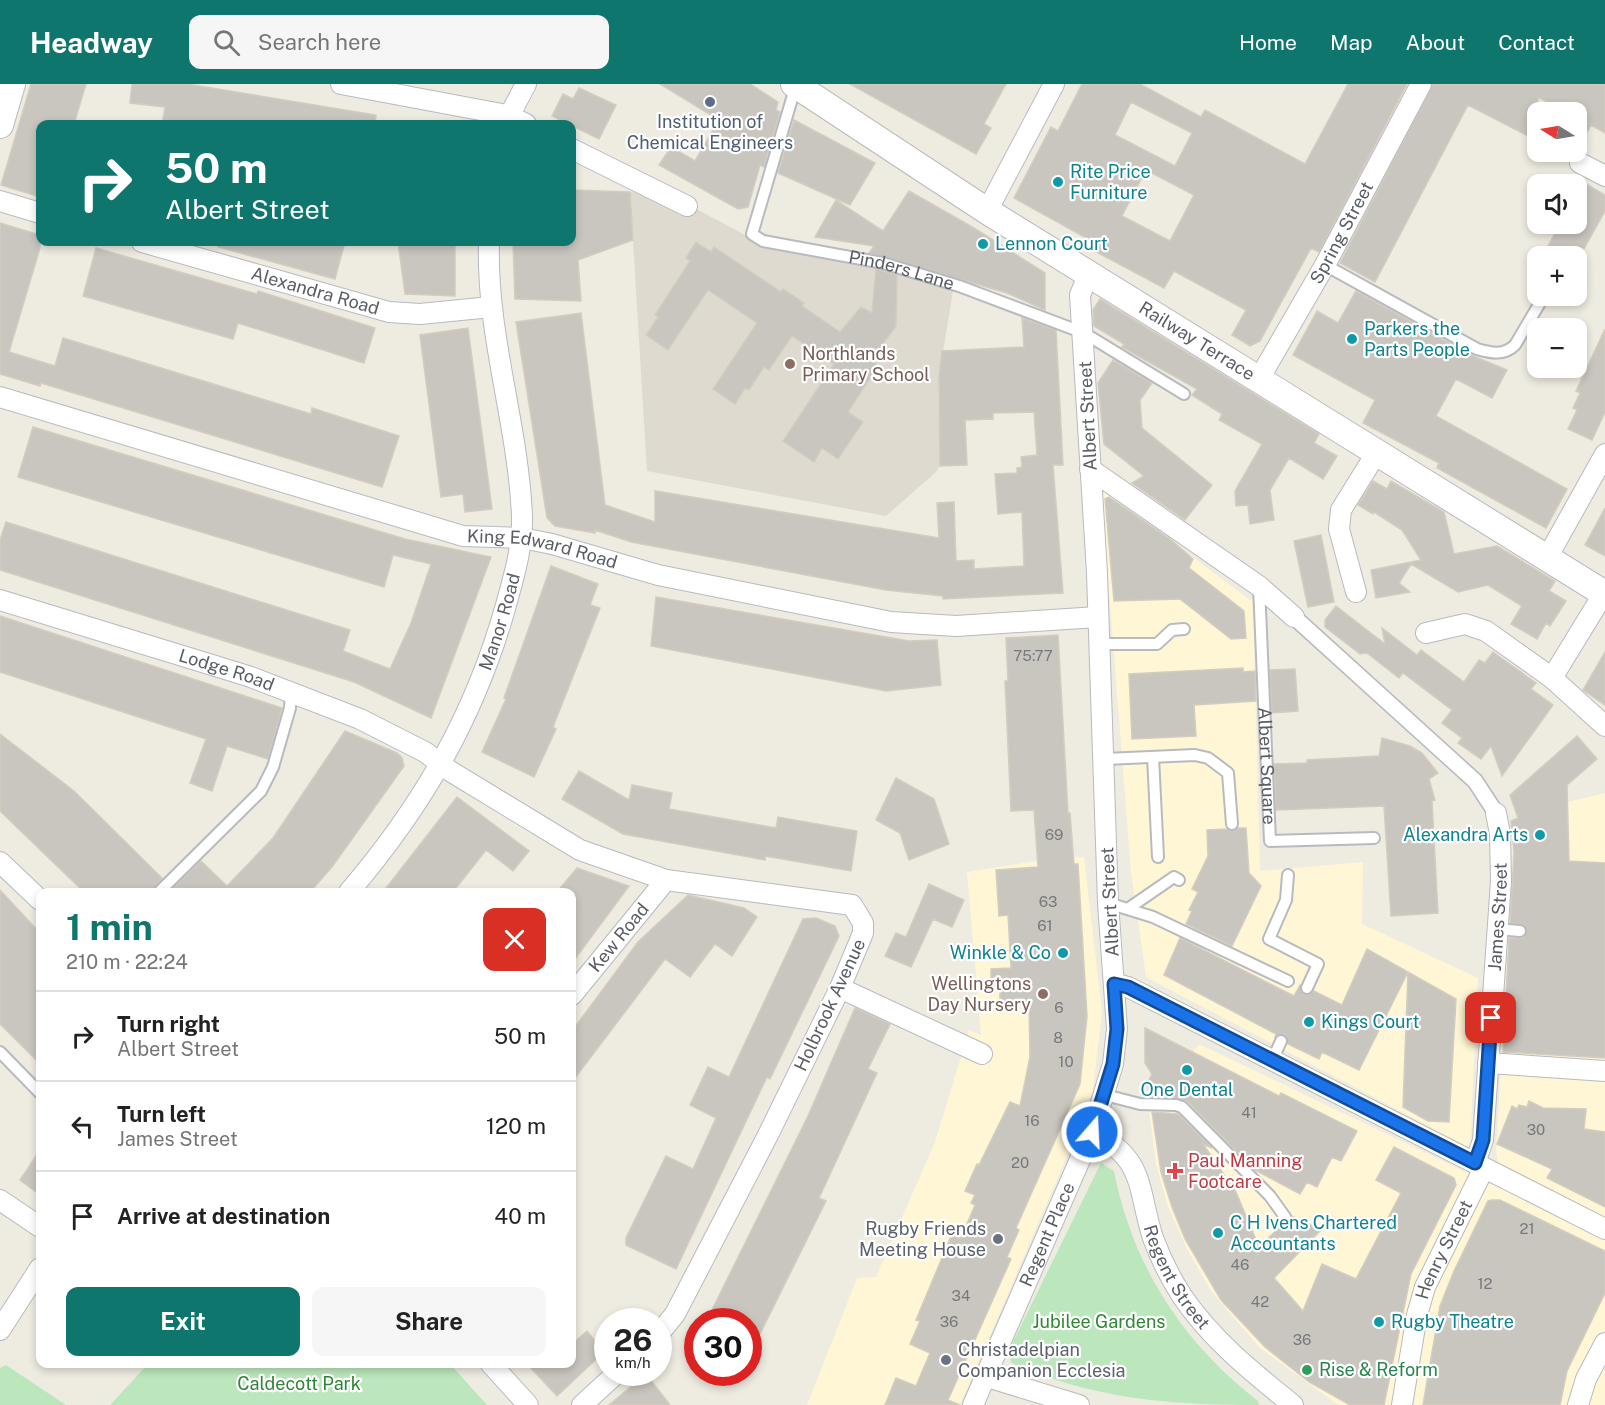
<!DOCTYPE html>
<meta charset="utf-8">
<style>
:root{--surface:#fff;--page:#f6f6f6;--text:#222;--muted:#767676;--line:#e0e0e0;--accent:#0f766e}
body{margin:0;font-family:"Public Sans",sans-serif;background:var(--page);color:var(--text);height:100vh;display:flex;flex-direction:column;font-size:22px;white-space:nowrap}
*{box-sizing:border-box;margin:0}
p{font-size:20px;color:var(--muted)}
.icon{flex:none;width:33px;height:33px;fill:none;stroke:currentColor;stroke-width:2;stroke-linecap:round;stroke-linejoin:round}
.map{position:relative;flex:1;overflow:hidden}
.side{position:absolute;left:36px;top:804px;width:540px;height:480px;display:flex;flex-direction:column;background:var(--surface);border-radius:12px;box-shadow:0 3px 9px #0003}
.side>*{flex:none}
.banner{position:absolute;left:36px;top:36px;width:540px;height:126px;border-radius:12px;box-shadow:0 3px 9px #0003;background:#0f766e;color:#fff;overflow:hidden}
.needle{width:39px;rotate:281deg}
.tools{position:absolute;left:1527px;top:18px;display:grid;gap:12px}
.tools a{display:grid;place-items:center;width:60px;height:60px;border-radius:12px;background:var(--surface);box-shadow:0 3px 9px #0003;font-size:30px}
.speed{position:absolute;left:594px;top:1224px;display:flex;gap:12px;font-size:30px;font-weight:700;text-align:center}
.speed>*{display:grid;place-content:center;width:78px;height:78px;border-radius:50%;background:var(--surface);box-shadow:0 3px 9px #0003;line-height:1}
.speed small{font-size:15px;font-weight:400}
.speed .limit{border:9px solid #d22;background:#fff;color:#111}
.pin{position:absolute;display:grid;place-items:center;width:51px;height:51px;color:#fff;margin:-26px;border-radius:12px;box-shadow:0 3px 9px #0006}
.me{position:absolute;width:66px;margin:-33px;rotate:19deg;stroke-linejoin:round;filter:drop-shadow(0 0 4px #0008)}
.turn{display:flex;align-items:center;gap:21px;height:126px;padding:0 30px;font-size:27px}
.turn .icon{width:78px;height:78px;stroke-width:2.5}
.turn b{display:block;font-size:42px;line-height:51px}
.round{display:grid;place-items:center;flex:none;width:63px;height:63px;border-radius:12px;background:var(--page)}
.headline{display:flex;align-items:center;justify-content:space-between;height:102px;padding:0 30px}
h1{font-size:36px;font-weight:700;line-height:45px;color:var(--accent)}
.button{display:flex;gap:12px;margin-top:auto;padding:12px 30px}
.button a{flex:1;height:69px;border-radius:12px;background:var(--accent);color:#fff;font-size:24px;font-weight:700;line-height:69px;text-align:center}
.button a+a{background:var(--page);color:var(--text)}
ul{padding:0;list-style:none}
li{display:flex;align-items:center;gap:18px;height:90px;padding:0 30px;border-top:2px solid var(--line)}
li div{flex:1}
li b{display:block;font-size:22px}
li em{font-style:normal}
header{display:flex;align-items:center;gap:36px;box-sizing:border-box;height:84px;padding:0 30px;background:var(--accent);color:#fff}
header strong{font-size:28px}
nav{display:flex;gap:33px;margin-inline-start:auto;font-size:21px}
.search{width:420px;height:54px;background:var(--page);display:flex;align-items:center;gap:15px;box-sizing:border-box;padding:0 21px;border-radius:12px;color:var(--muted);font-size:22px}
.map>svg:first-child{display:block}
.commercial{fill:#fff6d6}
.education{fill:#dedad0}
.green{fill:#bce7bc}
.building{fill:#c9c6bf;stroke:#d3cdc0;stroke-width:1.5;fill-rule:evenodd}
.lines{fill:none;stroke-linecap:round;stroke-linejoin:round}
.service-casing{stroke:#b7babf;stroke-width:14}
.pedestrian-casing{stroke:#b7babf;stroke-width:18}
.minor-casing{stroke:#b7babf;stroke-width:22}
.tertiary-casing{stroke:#b7babf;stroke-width:28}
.service{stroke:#fff;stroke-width:10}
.pedestrian{stroke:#fff;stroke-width:15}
.minor{stroke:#fff;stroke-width:20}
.tertiary{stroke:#fff;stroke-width:26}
.route-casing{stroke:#114b97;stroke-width:15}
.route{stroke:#1a73e8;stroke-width:10}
.service-dot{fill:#5c6f8a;stroke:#fff;stroke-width:2}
.culture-dot{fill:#0f9aa8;stroke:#fff;stroke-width:2}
.education-dot{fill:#8d6e63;stroke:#fff;stroke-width:2}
.health-dot{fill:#e0444e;stroke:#fff;stroke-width:2}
.worship-dot{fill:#6b7280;stroke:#fff;stroke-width:2}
.leisure-dot{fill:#2e9e5b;stroke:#fff;stroke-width:2}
.labels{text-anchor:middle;stroke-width:4.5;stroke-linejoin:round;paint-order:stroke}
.number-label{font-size:15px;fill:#76787b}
.service-label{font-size:18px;fill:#4e5e75;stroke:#fff}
.culture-label{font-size:18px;fill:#0d838f;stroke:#fff;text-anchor:start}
.street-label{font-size:18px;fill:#5a5e64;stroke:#fff}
.education-label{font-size:18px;fill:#785e54;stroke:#fff;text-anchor:start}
.health-label{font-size:18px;fill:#be3a42;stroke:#fff;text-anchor:start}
.worship-label{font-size:18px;fill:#5b616d;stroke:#fff;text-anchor:end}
.park-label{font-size:18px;fill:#2f8634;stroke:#fff}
.leisure-label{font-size:18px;fill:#27864d;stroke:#fff;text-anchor:start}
</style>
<header>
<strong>Headway</strong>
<div class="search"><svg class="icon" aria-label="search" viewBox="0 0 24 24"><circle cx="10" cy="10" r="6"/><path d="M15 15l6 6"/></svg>Search here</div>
<nav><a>Home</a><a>Map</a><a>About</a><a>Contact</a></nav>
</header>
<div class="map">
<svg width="1605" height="1321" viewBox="0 0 1605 1321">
<rect width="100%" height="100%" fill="#eeebe1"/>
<path class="commercial" d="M1101,405L1253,518L1260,787L1363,778L1362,840L1478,894L1470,1064L1146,893L1131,788Z
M1605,709V1321H1338L1260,1264L1211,1207L1187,1165L1168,1123L1156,1080L1149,1026L1199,960L1501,1105L1496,1067L1513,773L1511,737L1542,724Z
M1084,773L1102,928L1093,1006L1077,1049L960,1321H807L857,1194L876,1193L935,1058L969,946L981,951L967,788L1049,775Z"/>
<path class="education" d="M630,108L670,111L749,153L897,188L953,207L939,292L940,382L936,388L886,432L647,387Z"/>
<path class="green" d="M1101,1079L1114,1087C1132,1181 1183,1259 1258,1317L1259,1321C1186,1321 1114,1317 1045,1292C1033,1288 1021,1285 1011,1278L1008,1268Z
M148,1280H450L487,1321H110Z
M6,1281L66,1321H0V1284Z"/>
<path class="building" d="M31,0H86L74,40H40V113L1,101Z
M132,0H187L376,31L375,40H162L165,23L130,19Z
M660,0H750L778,18L776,26L780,28L764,83L760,81L748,123L738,125L659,81L671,63L695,77L719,36Z
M850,0H1006L984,40L991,44L976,70Z
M1082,0H1140L1201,33L1205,26L1305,80L1348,0H1407L1319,168L1311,164L1260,257L1250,262L1232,251L1246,226L1174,187L1164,204L1087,163L1090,156L1014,114L1051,43L1058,47ZM1131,18L1192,49L1175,82L1115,51ZM1146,86L1194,111L1170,157L1122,132Z
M1433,0H1605V49L1591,41L1576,68V28H1567L1538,13V57L1468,21L1375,198L1340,179Z
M579,4L616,21L599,55L552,32L563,10L573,15Z
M794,36L875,79L850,121L778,89Z
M1583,98L1605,111V127L1576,179V172H1568L1548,162L1560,140H1576V110Z
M572,106L630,108L633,156L578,176L581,217L515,215L513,158H572Z
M909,107L974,144L1045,189V226L1007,209L869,169L874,162L815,153L836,116L883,147Z
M0,139L40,151V164L9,268L55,282L63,254L311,330L312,324L399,352L382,403L41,299L40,302L0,290Z
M218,158H345L335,195L218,163Z
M398,158H455V212L405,210Z
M696,158L711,168L714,163L781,208L783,205L804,219L802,222L840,248L861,223L872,229L876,185L897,191L896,242L871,276L878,282L848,328L863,338L838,375L822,364L814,378L783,357L834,280L792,252L769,286L764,283L749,306L745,304L735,320L713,305L757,239L708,206L668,266L646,251L658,233L655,231L690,177L686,174Z
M96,164L257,210L258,207L375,244L364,279L238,239L233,255L83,212Z
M1356,207L1473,272L1507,286L1492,314L1456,295L1436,332L1567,405L1546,444L1437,384L1439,379L1363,339L1375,316L1293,271L1317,227L1338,239Z
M1100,215L1319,350L1314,359L1337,372L1323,395L1289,374L1270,406L1274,436L1250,440L1248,421L1236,422L1235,407L1262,360L1219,336L1222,330L1192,311L1197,305L1122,263L1124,260L1094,242L1093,226Z
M581,229L605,421L655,438V407L939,454L937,419L954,418L956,477L974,476V485L1024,482L1022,428L998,430L995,390L1017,389V384L1022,383L1021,373L1037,371L1034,328L993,329V335L965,336L967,381L940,382L939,292L942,267L1024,263L1022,234L1056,246L1063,381H1053L1063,509L943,515V512L886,506L631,458L595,446V449L555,442L547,434L516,238Z
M468,244L492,425L465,428L463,410L441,413L420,251Z
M1605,245V328L1592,356L1568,345L1577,326L1573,324L1580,309L1576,307Z
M1113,276L1152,299L1140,316L1142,344L1212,401L1185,436L1132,399L1144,392L1104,360L1098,299Z
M33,343L405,455L491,473L431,634L354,598L0,486V456L6,438L350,546L343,567L390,585L411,539L431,480L393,471L384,503L18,393Z
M1373,397L1387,405L1391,397L1444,428L1454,470L1497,462L1555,497L1549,507L1566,517L1550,542L1546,539L1537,555L1511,540L1522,522L1488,501L1458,508L1411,480L1399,499L1410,508L1376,514L1371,486L1421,476L1402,446L1374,428L1373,430L1358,421Z
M1109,413L1170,455L1193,475L1189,484L1244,527L1246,554L1231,555L1180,515L1114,517L1105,415Z
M1605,424V472L1585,461Z
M1321,451L1334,518L1308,523L1294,457Z
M551,482L598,500L590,521L600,524L553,643L556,645L534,693L482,668L506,615L504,614Z
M656,513L909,557L937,556L941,601L886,607L651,562Z
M1336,522L1385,560L1382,544L1417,571L1421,566L1464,598L1479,576L1485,579L1493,568L1536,599L1531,605L1553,621L1502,692L1491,662L1481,675L1458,659L1462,654L1442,639L1452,626L1403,589L1399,594L1367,569L1360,570L1325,543V536Z
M0,532L282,624L268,675L227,662L212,707L190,699L206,655L0,588Z
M1058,551L1068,729H1070L1074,780H1078L1087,932L1080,1000L1016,1144L1019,1146L1007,1173L1011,1175L948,1316L960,1321H885L896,1294L916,1302L930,1269L910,1260L920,1237L916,1236L952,1150L961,1154L975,1121L971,1119L975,1111L965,1107L977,1080L979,1081L1010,1018L1020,1022L1030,973L1029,917L1000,918V903H991V885L1011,884L1008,831L999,832L996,786L1038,783L1034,726L1011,727L1005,597H1008L1006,554Z
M1605,568V621L1583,606Z
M1243,584V588L1255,587L1256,617L1194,621L1196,652L1132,655L1129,590Z
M1295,585L1298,627L1272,629L1270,586Z
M345,647L397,669L402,674L404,682L332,783L310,808H169L201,777L227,802L273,754Z
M0,650L74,707L162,794L152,808H84L0,727Z
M1577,652L1597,675L1567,701L1569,777L1605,779V974L1503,968L1509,854H1523L1527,847L1524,841L1510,839L1514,769L1511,737L1518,734L1510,711Z
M1382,654L1410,662L1422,669L1438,689L1429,695L1435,716L1432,717L1438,829L1391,832L1384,722L1276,726L1274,680L1307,679V676L1379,672Z
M579,687L629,716L632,701L672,709L669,725L776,744L778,733L857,747L851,787L765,772V776L623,750L562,715Z
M896,694L934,715L949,760L909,776L900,749L876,736Z
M457,713L529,767L513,787L486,766L453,808H383Z
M1238,744H1246L1249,789L1261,802L1232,862L1186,840L1192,827L1189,826L1198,808L1192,805L1208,772L1207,746L1227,745L1232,747Z
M577,784L629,802L572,879V808H557Z
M929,800L964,816L952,843L933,835L911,883L885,872L896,849L906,853Z
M0,806L40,849V980L0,940Z
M688,811L744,824L757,833L732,872L715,860L690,893L665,875L572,998V947L638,858Z
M816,834L835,842L839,852L770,995L767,993L676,1185L626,1161V1154L666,1072L693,1085L716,1034L690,1021L708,983L729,993L803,835Z
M1180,854L1294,912L1300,901L1303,910L1308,911L1314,907L1342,921L1367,865L1456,915L1449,1038L1428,1037L1403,1023L1408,888L1359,986L1322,968L1319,975L1288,960L1285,950L1275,953L1276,950L1164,891Z
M855,924L890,940L868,985L877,989L819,1114L826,1117L748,1274V1238H706L808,1032Z
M1145,944L1279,1012L1281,1009L1357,1047L1341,1077L1332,1073L1317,1103L1307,1098L1300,1110L1255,1086L1187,1017L1177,1014L1150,1013L1148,998L1152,990L1145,979Z
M1529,1017L1543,1024L1586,1025L1584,1045L1605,1048V1123L1547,1094L1552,1085L1497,1060L1512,1022L1517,1025L1519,1021L1527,1023Z
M1152,1028L1178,1030L1212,1064L1203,1060L1236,1108L1259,1163L1283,1140L1290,1139L1292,1132L1321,1146L1274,1194L1303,1227L1322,1180L1356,1195L1401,1109L1376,1096L1394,1063L1454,1094L1456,1101L1411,1190L1384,1321H1350L1309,1298L1265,1263L1221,1216L1185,1155L1172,1123L1161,1088Z
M40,1066V1111L20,1096Z
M1492,1116H1500L1605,1167V1209L1567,1287L1560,1321H1423L1440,1222L1454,1187L1488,1117Z
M587,1247L604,1268L557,1312L527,1280H572V1260Z
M646,1290L670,1321H609Z"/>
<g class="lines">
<defs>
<g id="service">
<path id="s1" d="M796,1L752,150L763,157L883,179L959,202L1084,249L1184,310"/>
<path d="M1325,181L1477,265C1491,269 1504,272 1515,261L1544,212"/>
<path id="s2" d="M1259,502L1270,757L1374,754"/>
<path d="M1099,560H1157L1172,546L1184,545"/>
<path d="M1153,673L1158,773"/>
<path d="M1105,675L1195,671L1208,674L1228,689L1232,740"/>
<path d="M1288,791L1286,816L1269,855L1318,880L1307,904"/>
<path d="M159,808L261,707L273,683L290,624L291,609"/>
<path d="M1108,819L1153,833L1288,897"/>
<path d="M1129,824L1174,793L1179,796"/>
<path d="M1497,845L1520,847"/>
<path d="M0,968L40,1009"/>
<path d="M1272,977L1281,957"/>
<path d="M1105,1011L1140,1020L1176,1021L1182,1023L1270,1112L1285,1133"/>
</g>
<path id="pedestrian" d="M1294,533L1475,697L1496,729"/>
<g id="minor">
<path d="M341,0L507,31L526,40"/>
<path d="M505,40L526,0"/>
<path d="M572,65L687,122"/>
<path d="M1580,79L1605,92"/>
<path d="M0,117L40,129"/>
<path d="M987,127L1054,0"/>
<path id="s3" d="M142,158L389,228L420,230L491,223"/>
<path id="s4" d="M1259,295L1325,181L1421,0"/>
<path id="s5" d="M0,313L463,452L522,454L552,460L658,491L891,538L956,542L1098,533"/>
<path d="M1090,385L1259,502L1294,533"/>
<path d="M1547,474L1605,370"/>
<path d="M1356,508L1339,445L1341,426L1377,368"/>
<path d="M1604,509L1552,594L1605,642"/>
<path id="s6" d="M0,516L248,592L360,635L425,668L450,687L580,766L666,796L852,821L863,839V849L840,904L768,1051L675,1230L658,1251"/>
<path d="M1426,549L1465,540L1486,547L1552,594"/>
<path d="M0,778L40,816"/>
<path id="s7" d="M349,808C423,721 475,632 506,521C514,492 523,462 522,432C518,339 486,250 489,158"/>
<path d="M1114,899L1128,903L1605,1145"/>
<path d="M840,904L982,970"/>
<path id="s8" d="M572,911L666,796"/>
<path d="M1488,979L1605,987"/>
<path id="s9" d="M1092,1048C1146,1075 1137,1104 1153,1154C1160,1173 1171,1195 1182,1212C1211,1255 1252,1288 1293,1321"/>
<path id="s10" d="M1475,1079L1483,1056L1501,797L1500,750L1496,729"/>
<path d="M0,1116L40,1143"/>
<path d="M0,1246L40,1184"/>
<path d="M491,1280L528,1321"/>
<path d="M984,1292L1079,1321"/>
<path d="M582,1321L618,1288"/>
<path id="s11" d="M973,1321L1092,1048L1113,980L1117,945L1108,819L1097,489L1080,211L1089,189"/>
<path id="s12" d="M1402,1321L1417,1231L1425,1203L1484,1084"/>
<path d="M1578,1321L1586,1295L1605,1259"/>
</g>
<g id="tertiary">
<path id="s13" d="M794,0L987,127L1605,510"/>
<path d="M0,41L12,0"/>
</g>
</defs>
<use href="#service" class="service-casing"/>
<use href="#pedestrian" class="pedestrian-casing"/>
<use href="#minor" class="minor-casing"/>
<use href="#tertiary" class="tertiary-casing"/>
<use href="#service" class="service"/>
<use href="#pedestrian" class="pedestrian"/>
<use href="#minor" class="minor"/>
<use href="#tertiary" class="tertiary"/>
</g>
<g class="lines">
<defs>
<path id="route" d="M1092,1048L1113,980L1117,945L1114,900L1128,903L1475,1079L1483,1056L1491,934"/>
</defs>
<use href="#route" class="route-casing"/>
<use href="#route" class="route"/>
</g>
<circle class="service-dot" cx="710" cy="18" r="6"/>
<g class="culture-dot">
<circle cx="1058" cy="98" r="6"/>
<circle cx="983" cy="160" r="6"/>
<circle cx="1352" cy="255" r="6"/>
<circle cx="1540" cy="751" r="6"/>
<circle cx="1063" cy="869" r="6"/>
<circle cx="1309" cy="938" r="6"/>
<circle cx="1187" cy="986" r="6"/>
<circle cx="1218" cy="1149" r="6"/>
<circle cx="1379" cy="1238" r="6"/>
</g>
<g class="education-dot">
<circle cx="790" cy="280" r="6"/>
<circle cx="1043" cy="910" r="6"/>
</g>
<path class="health-dot" d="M1172 1078h6v6h6v6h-6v6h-6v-6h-6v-6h6z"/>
<g class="worship-dot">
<circle cx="998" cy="1155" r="6"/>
<circle cx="946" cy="1276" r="6"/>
</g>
<circle class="leisure-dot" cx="1307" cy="1286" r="6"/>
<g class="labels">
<g class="number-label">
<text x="1033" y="577">75:77</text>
<text x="1054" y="756">69</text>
<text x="1048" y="823">63</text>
<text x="1045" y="847">61</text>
<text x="1059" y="929">6</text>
<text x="1058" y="959">8</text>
<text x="1066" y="983">10</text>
<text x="1249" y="1034">41</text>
<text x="1032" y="1042">16</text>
<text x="1536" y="1051">30</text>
<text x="1020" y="1084">20</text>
<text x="1527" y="1150">21</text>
<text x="1240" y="1186">46</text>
<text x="1485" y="1205">12</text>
<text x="961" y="1217">34</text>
<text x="1260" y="1223">42</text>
<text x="949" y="1243">36</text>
<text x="1302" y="1261">36</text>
</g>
<g class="service-label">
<text x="710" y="44">Institution of<tspan x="710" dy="21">Chemical Engineers</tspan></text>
</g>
<g class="culture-label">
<text x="1070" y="94">Rite Price<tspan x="1070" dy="21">Furniture</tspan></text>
<text x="995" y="166">Lennon Court</text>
<text x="1364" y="251">Parkers the<tspan x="1364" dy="21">Parts People</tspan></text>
<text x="1528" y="757" text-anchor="end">Alexandra Arts</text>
<text x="1051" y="875" text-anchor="end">Winkle &amp; Co</text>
<text x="1321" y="944">Kings Court</text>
<text x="1187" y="1012" text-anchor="middle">One Dental</text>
<text x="1230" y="1145">C H Ivens Chartered<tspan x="1230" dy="21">Accountants</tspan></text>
<text x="1391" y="1244">Rugby Theatre</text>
</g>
<g class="street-label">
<text dy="6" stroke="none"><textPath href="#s4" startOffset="168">Spring Street</textPath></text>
<text dy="6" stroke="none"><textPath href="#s1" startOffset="310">Pinders Lane</textPath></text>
<text dy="6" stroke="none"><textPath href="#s3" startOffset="180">Alexandra Road</textPath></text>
<text dy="6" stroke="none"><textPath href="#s13" startOffset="478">Railway Terrace</textPath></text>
<text transform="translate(1088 332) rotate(-93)" y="6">Albert Street</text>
<text dy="6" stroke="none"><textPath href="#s5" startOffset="564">King Edward Road</textPath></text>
<text dy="6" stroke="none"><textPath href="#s7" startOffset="312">Manor Road</textPath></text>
<text dy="6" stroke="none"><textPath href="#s6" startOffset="237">Lodge Road</textPath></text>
<text dy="6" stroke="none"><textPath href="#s2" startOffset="180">Albert Square</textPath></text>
<text transform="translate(1110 818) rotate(-93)" y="6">Albert Street</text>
<text dy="6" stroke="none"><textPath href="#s10" startOffset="248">James Street</textPath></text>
<text dy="6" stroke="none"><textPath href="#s8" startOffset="74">Kew Road</textPath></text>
<text transform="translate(830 921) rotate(-65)" y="6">Holbrook Avenue</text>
<text dy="6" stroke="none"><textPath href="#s11" startOffset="186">Regent Place</textPath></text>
<text dy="6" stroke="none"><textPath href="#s12" startOffset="162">Henry Street</textPath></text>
<text dy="6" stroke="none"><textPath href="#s9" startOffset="174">Regent Street</textPath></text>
</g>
<g class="education-label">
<text x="802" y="276">Northlands<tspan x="802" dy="21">Primary School</tspan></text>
<text x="1031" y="906" text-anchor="end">Wellingtons<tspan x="1031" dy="21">Day Nursery</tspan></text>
</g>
<g class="health-label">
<text x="1188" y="1083">Paul Manning<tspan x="1188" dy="21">Footcare</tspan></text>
</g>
<g class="worship-label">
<text x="986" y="1151">Rugby Friends<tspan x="986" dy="21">Meeting House</tspan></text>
<text x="958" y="1272" text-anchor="start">Christadelpian<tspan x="958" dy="21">Companion Ecclesia</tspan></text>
</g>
<g class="park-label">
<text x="1099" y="1244">Jubilee Gardens</text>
<text x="299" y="1306">Caldecott Park</text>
</g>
<g class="leisure-label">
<text x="1319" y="1292">Rise &amp; Reform</text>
</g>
</g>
</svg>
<div class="tools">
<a><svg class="needle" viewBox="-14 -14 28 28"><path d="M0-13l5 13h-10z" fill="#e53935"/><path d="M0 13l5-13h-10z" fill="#767676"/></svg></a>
<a><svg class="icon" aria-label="sound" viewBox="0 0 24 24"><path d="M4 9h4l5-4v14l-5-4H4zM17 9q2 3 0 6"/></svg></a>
<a>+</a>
<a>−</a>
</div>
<div class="speed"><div>26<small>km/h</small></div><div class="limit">30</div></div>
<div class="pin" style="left:1491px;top:934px;background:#d93025"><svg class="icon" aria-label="arrive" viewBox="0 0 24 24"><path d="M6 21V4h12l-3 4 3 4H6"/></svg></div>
<svg class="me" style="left:1092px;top:1048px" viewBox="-20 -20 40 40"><circle r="17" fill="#1a73e8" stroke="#fff" stroke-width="3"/><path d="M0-11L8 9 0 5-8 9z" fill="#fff"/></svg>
<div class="banner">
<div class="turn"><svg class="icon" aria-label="right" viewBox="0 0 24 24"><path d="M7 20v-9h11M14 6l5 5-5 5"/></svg><div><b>50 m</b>Albert Street</div></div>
</div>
<section class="side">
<div class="headline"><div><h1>1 min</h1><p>210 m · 22:24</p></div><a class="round" style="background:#d93025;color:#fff"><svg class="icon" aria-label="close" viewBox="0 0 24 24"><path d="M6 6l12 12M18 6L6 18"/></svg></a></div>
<ul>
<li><svg class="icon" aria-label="right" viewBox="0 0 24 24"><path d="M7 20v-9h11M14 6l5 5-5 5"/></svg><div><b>Turn right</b><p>Albert Street</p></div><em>50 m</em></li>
<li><svg class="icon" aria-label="left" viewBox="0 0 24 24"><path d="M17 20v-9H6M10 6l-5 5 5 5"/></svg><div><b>Turn left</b><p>James Street</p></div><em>120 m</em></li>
<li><svg class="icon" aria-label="arrive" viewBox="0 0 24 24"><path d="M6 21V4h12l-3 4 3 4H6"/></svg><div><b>Arrive at destination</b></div><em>40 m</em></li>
</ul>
<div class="button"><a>Exit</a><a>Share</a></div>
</section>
</div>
